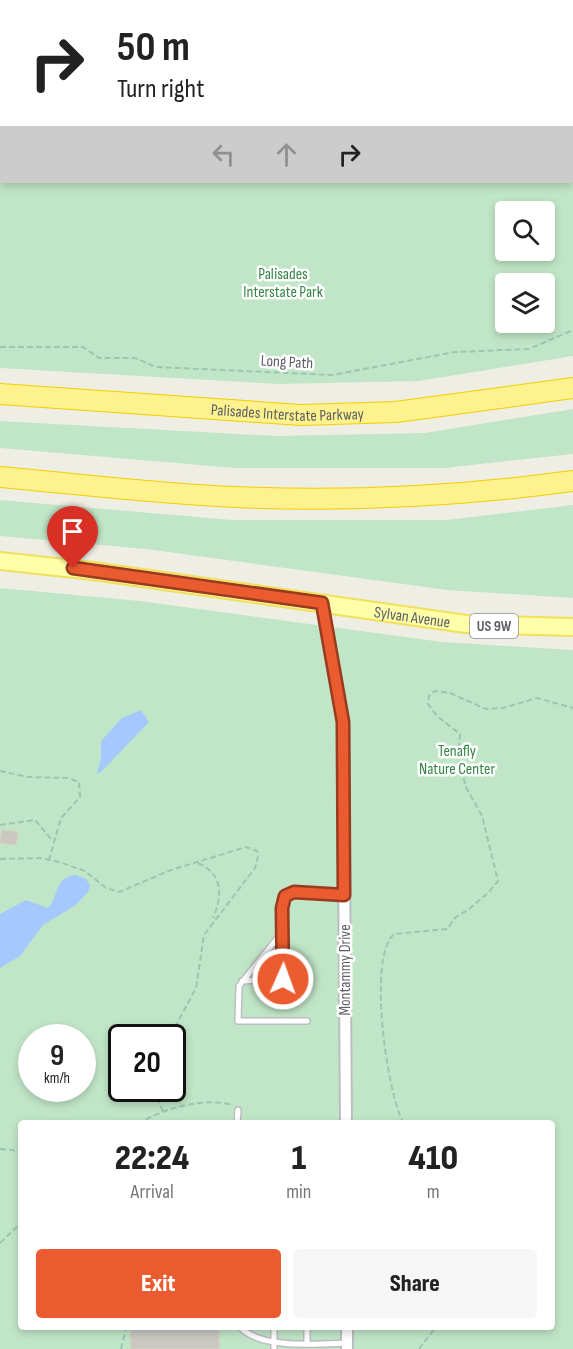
<!DOCTYPE html>
<style>
:root{--surface:#fff;--page:#f6f6f6;--text:#222;--muted:#767676;--accent:#ea5b2f}
body{margin:0;font-family:"Sofia Sans Condensed",sans-serif;background:var(--page);color:var(--text);height:100vh;display:flex;flex-direction:column;font-size:22px;white-space:nowrap}
*{box-sizing:border-box;margin:0}
p{font-size:20px;color:var(--muted)}
.icon{flex:none;width:33px;height:33px;fill:none;stroke:currentColor;stroke-width:2;stroke-linecap:round;stroke-linejoin:round}
.map{position:relative;flex:1;overflow:hidden}
.panel{position:absolute;left:18px;top:1120px;width:537px;height:210px;display:flex;flex-direction:column;background:var(--surface);border-radius:6px;box-shadow:0 3px 9px #0003}
.panel>*{flex:none}
.top-card{position:absolute;left:0px;top:0px;width:573px;height:183px;box-shadow:0 3px 9px #0003;background:#fff;color:var(--text);overflow:hidden}
.buttons{position:absolute;left:495px;top:201px;display:grid;gap:12px}
.buttons a{display:grid;place-items:center;width:60px;height:60px;border-radius:6px;background:var(--surface);box-shadow:0 3px 9px #0003;font-size:30px}
.speed{position:absolute;left:18px;top:1024px;display:flex;gap:12px;font-size:30px;font-weight:700;text-align:center}
.speed>*{display:grid;place-content:center;width:78px;height:78px;border-radius:50%;background:var(--surface);box-shadow:0 3px 9px #0003;line-height:1}
.speed small{font-size:15px;font-weight:400}
.speed .limit{border:3px solid #111;border-radius:9px;background:#fff;color:#111}
.pin{position:absolute;display:grid;place-items:center;width:51px;height:51px;color:#fff;margin:-62px -26px;border-radius:50% 50% 50% 0;rotate:-45deg;box-shadow:0 0 6px #0007}
.pin .icon{rotate:45deg}
.me{position:absolute;width:66px;margin:-33px;rotate:2deg;stroke-linejoin:round;filter:drop-shadow(0 0 4px #0008)}
.turn{display:flex;align-items:center;gap:21px;height:126px;padding:0 18px;font-size:27px}
.turn .icon{width:78px;height:78px;stroke-width:2.5}
.turn b{display:block;font-size:42px;line-height:51px}
.lanes{display:flex;align-items:center;height:57px;padding:0 18px;background:#0003;justify-content:center;gap:30px;direction:ltr}
.lanes .off{opacity:.35}
.eta{display:flex;justify-content:space-evenly;align-items:center;height:102px;text-align:center}
.eta b{font-size:36px;font-weight:800;line-height:42px}
.button{display:flex;gap:12px;margin-top:auto;padding:12px 18px}
.button a{flex:1;height:69px;border-radius:6px;background:var(--accent);color:#fff;font-size:24px;font-weight:800;line-height:69px;text-align:center}
.button a+a{background:var(--page);color:var(--text)}
.map>svg:first-child{display:block}
.green{fill:#c1e6c7;fill-rule:evenodd}
.water{fill:#a4c9ff}
.building{fill:#cac8c1;stroke:#d3d1c2;stroke-width:1.5}
.lines{fill:none;stroke-linecap:round;stroke-linejoin:round}
.service-casing{stroke:#bcbdc3;stroke-width:8}
.minor-casing{stroke:#bcbdc3;stroke-width:14}
.primary-casing{stroke:#f2df5a;stroke-width:20}
.motorway-casing{stroke:#f3cd00;stroke-width:22}
.path{stroke:#9ac7ae;stroke-width:2;stroke-dasharray:6 3;stroke-linecap:butt}
.service{stroke:#fff;stroke-width:5}
.minor{stroke:#fff;stroke-width:10}
.primary{stroke:#ffffa9;stroke-width:16}
.motorway{stroke:#fdf28d;stroke-width:20}
.route-casing{stroke:#983b1f;stroke-width:15}
.route{stroke:#ea5b2f;stroke-width:10}
.labels{text-anchor:middle;stroke-width:5;stroke-linejoin:round;paint-order:stroke}
.shield{fill:#fff;stroke:#8d8f93;stroke-width:1.5}
.shield-label{font-size:15px;font-weight:bold;fill:#5c5f65}
.park-label{font-size:16px;fill:#348444;stroke:#fff}
.street-label{font-size:16px;fill:#5c5f65;stroke:#fff}
</style>
<div class="map">
<svg width="573" height="1349" viewBox="0 0 573 1349">
<rect width="100%" height="100%" fill="#efeee4"/>
<path class="green" d="M0,0H573V356L419,381L279,384L0,368ZM2,2H572V182H2ZM506,212H544V250H506ZM506,284H544V322H506Z
M573,409V454L444,468H235L0,448V421L276,436L424,433Z
M0,500L232,520H447L573,505V598L447,590L146,549L0,536Z
M0,588L140,601L442,642L573,650V1349H0ZM32,1038H82V1089H32ZM122,1038H172V1089H122ZM21,1124H552V1328H21Z"/>
<path class="water" d="M141,710L149,722L100,773H97L101,759V741L122,718Z
M76,875L86,879L90,885L88,892L76,905L43,925L20,956L0,968V914L26,900L48,908C59,896 54,877 76,875Z"/>
<path class="building" d="M2,830L18,832L16,845L0,843Z
M143,1328H219V1349H131L130,1330Z"/>
<g class="lines">
<defs>
<path id="service" d="M242,981L283,979L284,930
M307,1021H238L239,986L284,930L282,908L285,896L294,892L344,895
M237,1124L238,1110
M241,1328C262,1349 317,1344 347,1343
M307,1328V1344
M274,1349V1328"/>
<path id="minor" d="M322,603L343,722L346,1124
M347,1328V1349"/>
<g id="primary">
<path id="s1" d="M0,561L93,571L466,624L573,627"/>
</g>
<g id="motorway">
<path id="s2" d="M0,394L301,415L396,412L573,388"/>
<path d="M0,477C79,484 158,494 236,497C349,502 462,496 573,481"/>
</g>
</defs>
<use href="#service" class="service-casing"/>
<use href="#minor" class="minor-casing"/>
<use href="#primary" class="primary-casing"/>
<use href="#motorway" class="motorway-casing"/>
<path class="path" d="M0,347H83L99,358H135L156,367L332,375L455,352L529,349L573,330
M0,771L28,777L68,778L79,782L80,797L61,818L49,860
M0,825L35,820L52,840
M0,859L40,858L59,862L85,871L106,888L119,892L171,870L246,847L257,851L258,856L255,868L204,935L196,988L169,1038
M198,863C223,874 223,895 213,918
M155,1089L163,1112
M138,1124C163,1108 204,1097 233,1105
M404,1124C387,1095 367,956 394,934L447,929L456,917L469,909L488,893L498,881L482,816L466,787L458,759L460,734L437,716L428,704L429,696L435,691L450,693L486,709L503,708L537,698L573,708
M0,1149L21,1151
M0,1243L21,1223
M121,1349L126,1328
M419,1349L435,1328"/>
<use href="#service" class="service"/>
<use href="#minor" class="minor"/>
<use href="#primary" class="primary"/>
<use href="#motorway" class="motorway"/>
</g>
<g class="lines">
<defs>
<path id="route" d="M73,568L322,603L343,722L344,895L294,892L285,896L282,908L283,979"/>
</defs>
<use href="#route" class="route-casing"/>
<use href="#route" class="route"/>
</g>
<g class="labels">
<rect class="shield" x="470" y="614" width="48" height="24" rx="4.5"/>
<g class="shield-label">
<text x="494" y="631">US 9W</text>
</g>
<g class="park-label">
<text x="283" y="279">Palisades<tspan x="283" dy="18">Interstate Park</tspan></text>
<text x="457" y="756">Tenafly<tspan x="457" dy="18">Nature Center</tspan></text>
</g>
<g class="street-label">
<text transform="translate(287 361) rotate(3)" y="6">Long Path</text>
<text dy="6" stroke="none"><textPath href="#s2" startOffset="288">Palisades Interstate Parkway</textPath></text>
<text dy="6" stroke="none"><textPath href="#s1" startOffset="416">Sylvan Avenue</textPath></text>
<text transform="translate(344 970) rotate(-90)" y="6">Montammy Drive</text>
</g>
</g>
</svg>
<div class="buttons">
<a><svg class="icon" aria-label="search" viewBox="0 0 24 24"><circle cx="10" cy="10" r="6"/><path d="M15 15l6 6"/></svg></a>
<a><svg class="icon" aria-label="layers" viewBox="0 0 24 24"><path d="M12 4l9 5-9 5-9-5zM3 14l9 5 9-5"/></svg></a>
</div>
<div class="speed"><div>9<small>km/h</small></div><div class="limit">20</div></div>
<div class="pin" style="left:73px;top:568px;background:#d93025"><svg class="icon" aria-label="arrive" viewBox="0 0 24 24"><path d="M6 21V4h12l-3 4 3 4H6"/></svg></div>
<svg class="me" style="left:283px;top:979px" viewBox="-20 -20 40 40"><circle r="17" fill="#ea5b2f" stroke="#fff" stroke-width="3"/><path d="M0-11L8 9 0 5-8 9z" fill="#fff"/></svg>
<div class="top-card">
<div class="turn"><svg class="icon" aria-label="right" viewBox="0 0 24 24"><path d="M7 20v-9h11M14 6l5 5-5 5"/></svg><div><b>50 m</b>Turn right</div></div>
<div class="lanes"><svg class="icon off" aria-label="left" viewBox="0 0 24 24"><path d="M17 20v-9H6M10 6l-5 5 5 5"/></svg><svg class="icon off" aria-label="ahead" viewBox="0 0 24 24"><path d="M12 20V5M6 11l6-6 6 6"/></svg><svg class="icon" aria-label="right" viewBox="0 0 24 24"><path d="M7 20v-9h11M14 6l5 5-5 5"/></svg></div>
</div>
<section class="panel">
<div class="eta">
<div><b>22:24</b><p>Arrival</p></div>
<div><b>1</b><p>min</p></div>
<div><b>410</b><p>m</p></div>
</div>
<div class="button"><a>Exit</a><a>Share</a></div>
</section>
</div>
